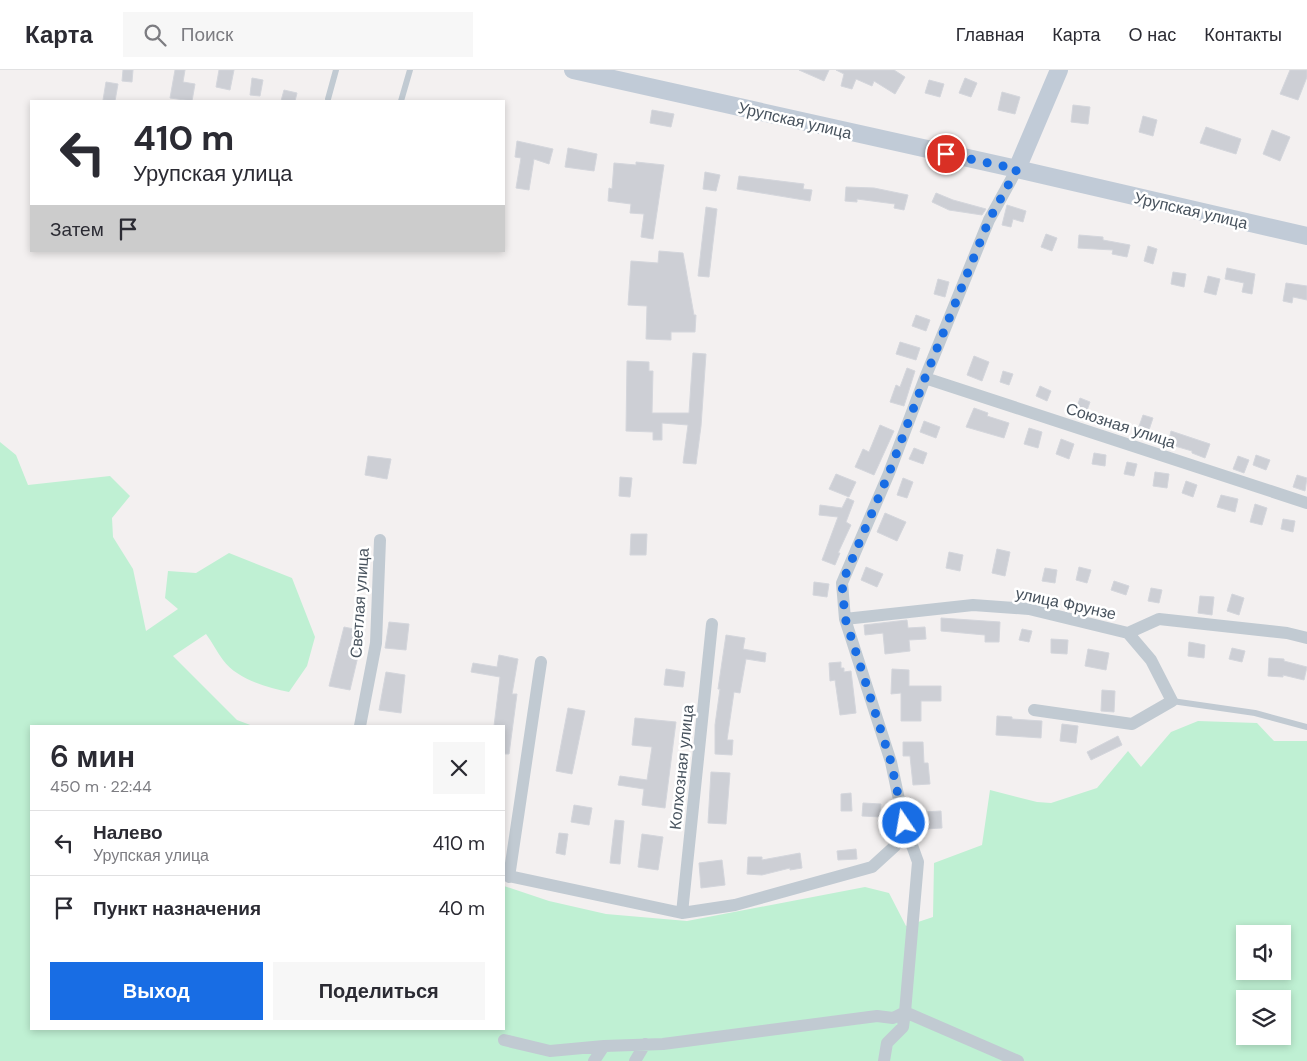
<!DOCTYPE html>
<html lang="ru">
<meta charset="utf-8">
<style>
:root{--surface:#fff;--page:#f7f7f7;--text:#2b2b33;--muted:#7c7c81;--line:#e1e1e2;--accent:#186de4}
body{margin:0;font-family:"DM Sans",sans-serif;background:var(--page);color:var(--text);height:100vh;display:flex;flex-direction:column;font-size:19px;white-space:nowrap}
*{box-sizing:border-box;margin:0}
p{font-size:16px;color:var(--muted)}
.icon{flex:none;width:28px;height:28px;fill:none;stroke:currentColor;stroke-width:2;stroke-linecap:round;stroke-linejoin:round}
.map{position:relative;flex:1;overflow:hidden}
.panel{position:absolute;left:30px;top:655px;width:475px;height:305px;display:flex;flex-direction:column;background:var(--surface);border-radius:0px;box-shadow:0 2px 8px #0003}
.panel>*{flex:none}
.top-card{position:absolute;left:30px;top:30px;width:475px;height:152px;border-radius:0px;box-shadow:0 2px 8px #0003;background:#fff;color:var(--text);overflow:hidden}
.buttons{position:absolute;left:1236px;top:855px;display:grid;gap:10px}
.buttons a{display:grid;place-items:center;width:55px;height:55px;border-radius:0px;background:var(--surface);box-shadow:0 2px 8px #0003;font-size:25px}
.pin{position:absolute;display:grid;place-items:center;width:42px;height:42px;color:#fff;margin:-21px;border:2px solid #fff;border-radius:50%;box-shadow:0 1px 5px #0007}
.me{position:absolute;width:55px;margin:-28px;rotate:348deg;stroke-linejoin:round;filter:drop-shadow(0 0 4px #0008)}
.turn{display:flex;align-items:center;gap:18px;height:105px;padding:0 20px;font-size:22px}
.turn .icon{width:65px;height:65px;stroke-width:2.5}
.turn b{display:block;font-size:35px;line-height:42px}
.then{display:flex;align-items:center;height:48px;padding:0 20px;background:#0003;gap:10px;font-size:19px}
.round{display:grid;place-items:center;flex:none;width:52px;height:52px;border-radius:0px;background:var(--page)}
.overview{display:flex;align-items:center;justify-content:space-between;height:85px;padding:0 20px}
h1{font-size:30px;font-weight:600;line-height:38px}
.primary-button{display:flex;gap:10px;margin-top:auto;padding:10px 20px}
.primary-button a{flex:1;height:58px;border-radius:0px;background:var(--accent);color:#fff;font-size:20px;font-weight:600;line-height:58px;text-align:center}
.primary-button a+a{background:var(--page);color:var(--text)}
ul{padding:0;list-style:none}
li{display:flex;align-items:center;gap:15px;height:65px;padding:0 20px;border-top:1px solid var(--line)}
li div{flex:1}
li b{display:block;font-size:19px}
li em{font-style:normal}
header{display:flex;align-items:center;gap:30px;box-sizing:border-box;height:70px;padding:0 25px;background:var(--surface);border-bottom:1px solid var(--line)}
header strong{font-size:24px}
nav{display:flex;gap:28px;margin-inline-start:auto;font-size:18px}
.search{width:350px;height:45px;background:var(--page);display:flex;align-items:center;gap:12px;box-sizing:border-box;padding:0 18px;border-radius:0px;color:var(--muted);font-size:19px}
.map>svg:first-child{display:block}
.green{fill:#bff0d3;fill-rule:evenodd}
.building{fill:#cdcfd5;stroke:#d4d6dc}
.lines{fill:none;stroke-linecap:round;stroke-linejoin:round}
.lane{stroke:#c1cad2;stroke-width:6}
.street{stroke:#c1cad2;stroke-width:12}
.secondary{stroke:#c1cbd7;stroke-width:18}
.route{stroke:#186de4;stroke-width:9;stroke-dasharray:0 16.2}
.labels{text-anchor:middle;stroke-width:5;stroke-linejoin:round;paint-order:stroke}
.street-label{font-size:16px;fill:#48535e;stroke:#fff}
</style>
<header>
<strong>Карта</strong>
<div class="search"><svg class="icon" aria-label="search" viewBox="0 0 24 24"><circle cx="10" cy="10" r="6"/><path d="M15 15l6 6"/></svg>Поиск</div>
<nav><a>Главная</a><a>Карта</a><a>О нас</a><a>Контакты</a></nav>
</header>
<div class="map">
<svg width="1307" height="991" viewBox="0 0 1307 991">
<rect width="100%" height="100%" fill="#f3f0f0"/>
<path class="green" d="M0,372L16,385L28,415L110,406L130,426L112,448L113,467L133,499L146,561L178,539L165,528L168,501L196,503L229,483L292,508L315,567L307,596L289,622C267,618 237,609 223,590C217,582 212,572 206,564L173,586L237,650L253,656H31V959H504V816L549,831L606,844L687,851L865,817L889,823L906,856L933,847L934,793L982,775L990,720L1037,732L1051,733L1097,718L1128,681L1141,697L1171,662L1198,651L1257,653L1274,671H1307V991H0ZM1245,864H1282V901H1245ZM1245,929H1282V966H1245Z"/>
<path class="building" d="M123,0H133L132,12L122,11Z
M175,0H185L183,12L195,14L192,31L170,28Z
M219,0H234L230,20L216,17Z
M799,0H829L824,11Z
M836,0H894L905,7L895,24L874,11L872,16L856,9L852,19L841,16L844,4Z
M1290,0H1307V7L1298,30L1280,24Z
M252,8L263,10L260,26L250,25Z
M965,8L977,13L971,27L959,23Z
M929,10L944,14L940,27L925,23Z
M106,12L118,14L115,31L103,30Z
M284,20L297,23L295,31H281Z
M1002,22L1020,27L1015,44L998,40Z
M1073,35L1090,37L1088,54L1071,52Z
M652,40L674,44L671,57L650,53Z
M1143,46L1157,50L1153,66L1139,62Z
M1206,57L1241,69L1236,84L1200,73Z
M1272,60L1290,67L1280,91L1263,84Z
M517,71L553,79L549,94L534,89L529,120L516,118L521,88L515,87Z
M568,78L597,84L594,101L565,97Z
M636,92L664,95L653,169L641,167L644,144L630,143L631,134L608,131L609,118L612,119L614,93L636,95Z
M705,102L720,105L716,121L703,119Z
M739,106L804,114L803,119L812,120L810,131L737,119Z
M846,117L874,118L908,125L904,140L894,138L895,134L857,129V132L845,131Z
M936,123L953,130L986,139L982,145L949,140L932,132Z
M1007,135L1026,141L1023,152L1013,149L1011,157L1002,155Z
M706,137L717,139L709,207L698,206Z
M1046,164L1057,168L1052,181L1041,177Z
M1079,165L1103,167V170L1130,175L1127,187L1112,184L1113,180L1078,178Z
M1148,176L1157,179L1153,194L1144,191Z
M659,181L683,183L694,245H696L695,262H671V270L646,269L647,236L628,235L631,191L658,193Z
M1227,198L1255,204L1252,224L1242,222L1244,213L1225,209Z
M1173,202L1186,204L1184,217L1171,214Z
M1208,206L1220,209L1216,225L1204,222Z
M938,209L949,212L945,227L934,224Z
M1286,213L1307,216V230L1293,227L1292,233L1283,231Z
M916,245L930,250L926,261L912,256Z
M900,272L920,278L916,290L896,284Z
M693,283L706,284L701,356L696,394L683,393L688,355L662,353V370H653V362L626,361L627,291L649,292V301H653L652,343H689Z
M974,286L989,292L982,311L967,305Z
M907,298L915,301L904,336L890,332L896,315L900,317Z
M1003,301L1013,304L1009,315L1000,312Z
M1040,316L1051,321L1047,331L1036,326Z
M1080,328L1090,332L1085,346L1075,342Z
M974,338L988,343L987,346L1009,353L1004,368L966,357Z
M1143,345L1153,348L1147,366L1137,362Z
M924,351L940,357L936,368L920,362Z
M880,355L894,361L874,405L855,397L863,379L869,382Z
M1029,358L1042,362L1038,378L1024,374Z
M1171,361L1210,374L1205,388L1192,383V381L1168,374Z
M1061,369L1074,374L1069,389L1056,384Z
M914,378L927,383L923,394L909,389Z
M1094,383L1106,385L1105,396L1092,394Z
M1256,385L1270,390L1266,400L1253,395Z
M368,386L391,389L387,409L365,405Z
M1238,386L1249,390L1244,403L1233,399Z
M1127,392L1137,394L1134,406L1124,404Z
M1155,402L1169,404L1167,418L1153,416Z
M836,404L856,412L849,427L829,419Z
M1297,405L1307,408L1305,421L1293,417Z
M620,407L632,408L630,427L619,426Z
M903,408L913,412L907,428L897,425Z
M1186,411L1197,415L1193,427L1182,423Z
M1221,425L1238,429L1235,442L1217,437Z
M847,428L854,431L846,452L851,455L838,483H840L835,495L822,490L838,447L819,445L820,435L842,438Z
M1255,434L1267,438L1262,455L1250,452Z
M885,443L906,452L897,471L877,462Z
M1283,449L1295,451L1293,462L1281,459Z
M631,464H647L646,485H630Z
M997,479L1010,482L1005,506L992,503Z
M949,482L963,485L960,501L946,498Z
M866,497L883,504L877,517L861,510Z
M1079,497L1091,500L1087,513L1076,510Z
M1045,498L1057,500L1055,513L1042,511Z
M1114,511L1129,516L1126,525L1111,520Z
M814,512L829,514L827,527L813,525Z
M1151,518L1162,520L1159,533L1148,531Z
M1232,524L1244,528L1239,545L1227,541Z
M1200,526L1214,527L1212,545L1198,543Z
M941,548L1000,552L999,572H985V565L941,561Z
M907,550L908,558L925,557L926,569L909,570L910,581L885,584L883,563L865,565L864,555Z
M389,552L409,554L406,580L385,578Z
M344,557L364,561L350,620L329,616Z
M1022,559L1032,561L1029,572L1019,570Z
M726,565L745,568L743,579L766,583L765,592L746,589L740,623L734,622L727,670H733L732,685L715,684V655L720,619H718Z
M1051,569L1068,570L1067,584L1051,583Z
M1189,572L1205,575L1204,588L1188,586Z
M1232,578L1245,581L1242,592L1229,589Z
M1088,579L1109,583L1106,600L1085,596Z
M499,585L518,589L512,624H517L509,684H504V656H494L500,607L471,602L473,593L497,597Z
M1269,588L1284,589V591L1307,597L1304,610L1283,605V607L1268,606Z
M841,592V598H844V602L851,601L856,643L840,645L835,610L830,611L829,593Z
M666,599L685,602L683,617L664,615Z
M892,599L909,600V616H941V631H921V651H901V623L891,624Z
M386,602L405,605L401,643L379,640Z
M1102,620L1115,621L1114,642L1101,641Z
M568,638L585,641L572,704L556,701Z
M997,646L1012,647V649L1042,651L1041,668L996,665Z
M635,648L676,652L665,738L642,735L644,719L618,715L620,706L647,710L652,677L632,675Z
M1062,654L1078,656L1076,673L1060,671Z
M1118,666L1122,675L1091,690L1087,682Z
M903,672H923L924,693H928L930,714L913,715L910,686H903Z
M711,702L730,703L726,754L708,753Z
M851,723L852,741H841V724Z
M863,733L881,734L880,747L862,746Z
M574,735L592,738L589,755L571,752Z
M941,741L942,758L924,759L923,742Z
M615,750L624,751L620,794L610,793Z
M559,763L568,764L565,785L556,783Z
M642,764L663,767L658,800L638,797Z
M856,779L857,789L838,790L837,781Z
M800,783L802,798L790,800V798L762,805L747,804L748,787H762V790Z
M722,790L725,815L701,818L699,793Z"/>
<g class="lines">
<path class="lane" d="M328,29L336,0
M401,31L410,0
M1172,631L1255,643L1307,657"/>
<path class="street" d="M925,308L1307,433
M845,549L973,535L1029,539L1128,563L1159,549L1287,563L1307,568
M1034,640L1132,654L1172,631L1151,590L1128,563
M360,656L376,573L380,470
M504,805L682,843L735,835L872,797L895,776L904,753
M509,807L541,592
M682,843L712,554
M504,970L550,981L604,976
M594,991L604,976L663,974L877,946L893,948L905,942L1018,991
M635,991L645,974
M884,991L887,973L903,957L905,942L918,792L904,753L891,692L845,549L842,513L889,403L925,308L989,150L1017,99"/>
<path class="secondary" d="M573,0L1017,99L1307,166
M1017,99L1059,0"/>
</g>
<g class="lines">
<path class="route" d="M904,753L891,692L845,548L842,513L889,403L925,308L989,150L1017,99L946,84"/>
</g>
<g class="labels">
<g class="street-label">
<text transform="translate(795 50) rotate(13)" y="6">Урупская улица</text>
<text transform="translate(1191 140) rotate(13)" y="6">Урупская улица</text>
<text transform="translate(1121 355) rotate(18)" y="6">Союзная улица</text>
<text transform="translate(359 533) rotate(-86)" y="6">Светлая улица</text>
<text transform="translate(1066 533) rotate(12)" y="6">улица Фрунзе</text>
<text transform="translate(681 697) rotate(-84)" y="6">Колхозная улица</text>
</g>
</g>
</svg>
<div class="buttons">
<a><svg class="icon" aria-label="sound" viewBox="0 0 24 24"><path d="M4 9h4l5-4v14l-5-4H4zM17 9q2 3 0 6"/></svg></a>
<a><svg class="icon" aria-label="layers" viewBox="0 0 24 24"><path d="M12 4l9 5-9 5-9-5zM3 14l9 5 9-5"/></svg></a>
</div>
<div class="pin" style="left:946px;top:84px;background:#d93025"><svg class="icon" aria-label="arrive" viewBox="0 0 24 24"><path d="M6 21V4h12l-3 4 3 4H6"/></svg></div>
<svg class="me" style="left:904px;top:753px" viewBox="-20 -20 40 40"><circle r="17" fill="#186de4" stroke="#fff" stroke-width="3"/><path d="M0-11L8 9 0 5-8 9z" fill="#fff"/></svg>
<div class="top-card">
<div class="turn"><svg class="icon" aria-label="left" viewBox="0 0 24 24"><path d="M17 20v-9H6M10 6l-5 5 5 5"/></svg><div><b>410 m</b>Урупская улица</div></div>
<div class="then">Затем<svg class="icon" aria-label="arrive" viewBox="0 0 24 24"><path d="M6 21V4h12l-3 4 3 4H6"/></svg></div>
</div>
<section class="panel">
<div class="overview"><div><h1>6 мин</h1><p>450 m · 22:44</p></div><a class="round"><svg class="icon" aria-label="close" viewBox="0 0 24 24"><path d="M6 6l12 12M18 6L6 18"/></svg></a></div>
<ul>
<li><svg class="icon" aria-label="left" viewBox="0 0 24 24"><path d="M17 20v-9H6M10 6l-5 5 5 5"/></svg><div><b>Налево</b><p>Урупская улица</p></div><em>410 m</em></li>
<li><svg class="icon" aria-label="arrive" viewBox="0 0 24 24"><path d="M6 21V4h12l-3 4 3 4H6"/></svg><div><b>Пункт назначения</b></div><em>40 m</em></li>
</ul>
<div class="primary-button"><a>Выход</a><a>Поделиться</a></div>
</section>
</div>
